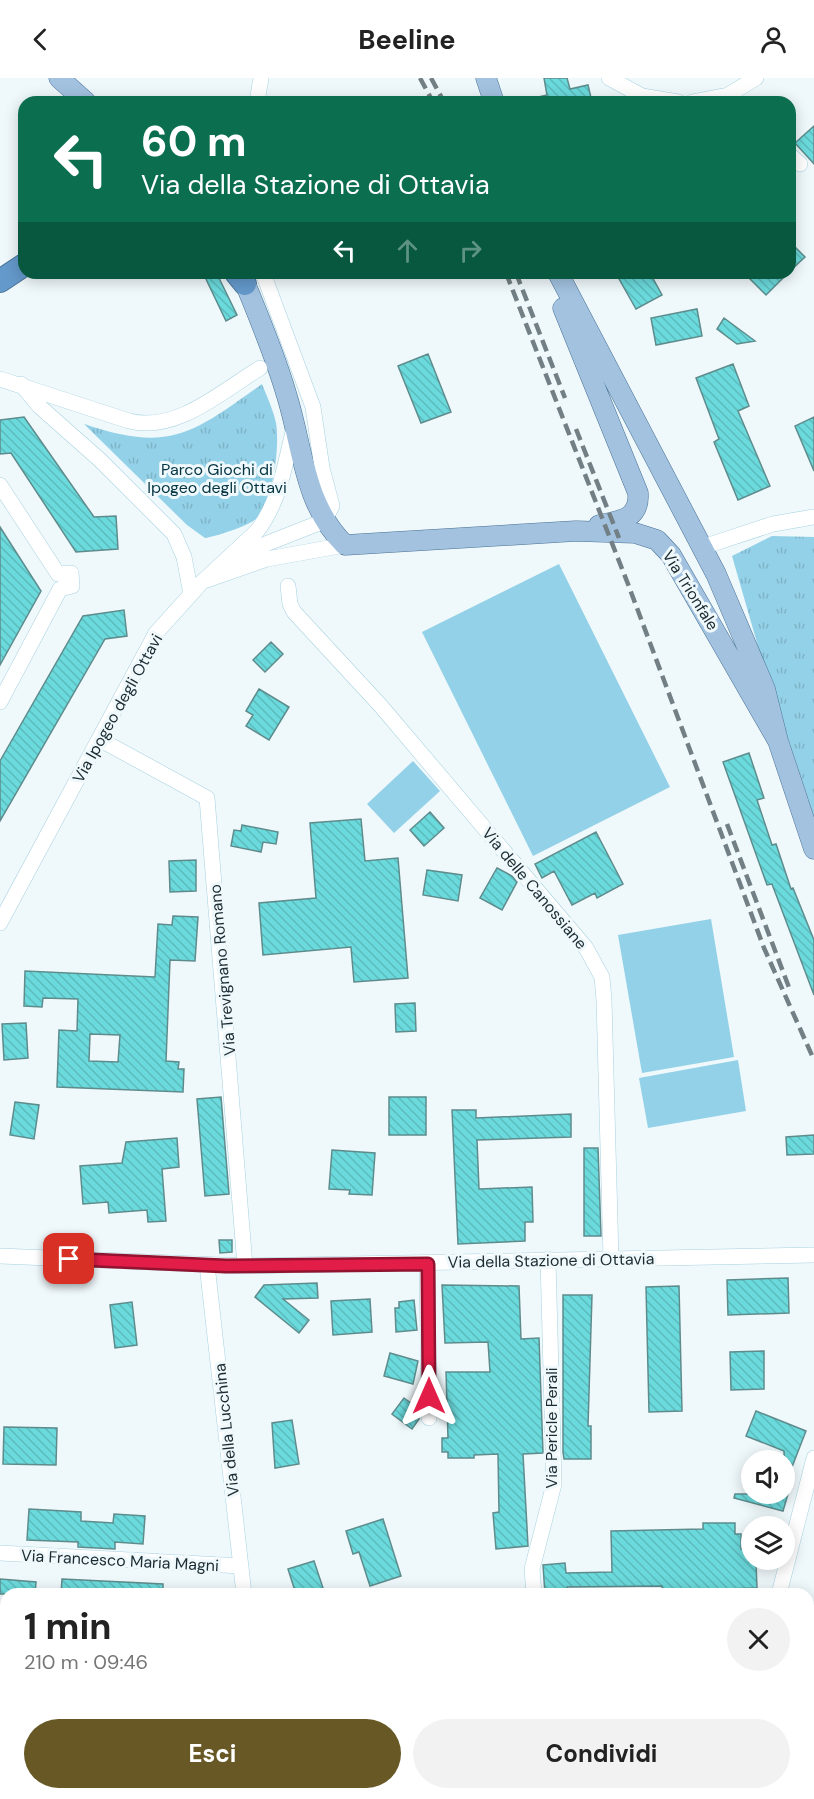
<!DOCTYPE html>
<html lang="it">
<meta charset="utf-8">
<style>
:root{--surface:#fff;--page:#f2f2f2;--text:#222;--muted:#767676;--accent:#675825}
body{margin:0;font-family:"DM Sans",sans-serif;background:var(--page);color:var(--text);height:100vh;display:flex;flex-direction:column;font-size:22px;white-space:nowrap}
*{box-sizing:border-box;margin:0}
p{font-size:20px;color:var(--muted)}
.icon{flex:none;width:33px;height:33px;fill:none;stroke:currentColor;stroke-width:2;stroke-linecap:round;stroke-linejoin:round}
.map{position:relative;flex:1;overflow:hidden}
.side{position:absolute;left:0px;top:1510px;width:814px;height:212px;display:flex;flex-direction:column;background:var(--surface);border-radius:18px 18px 0 0;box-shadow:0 3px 15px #0003}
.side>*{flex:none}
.guide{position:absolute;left:18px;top:18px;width:778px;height:183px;border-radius:18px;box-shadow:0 3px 15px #0003;background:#0b6e4f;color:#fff;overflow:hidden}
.tools{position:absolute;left:741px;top:1372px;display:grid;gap:12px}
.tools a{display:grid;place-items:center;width:54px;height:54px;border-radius:50%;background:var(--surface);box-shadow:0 3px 15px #0003;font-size:30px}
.pin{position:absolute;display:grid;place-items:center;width:51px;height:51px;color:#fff;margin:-26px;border-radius:12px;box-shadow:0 3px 9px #0006}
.me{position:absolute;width:66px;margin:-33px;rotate:0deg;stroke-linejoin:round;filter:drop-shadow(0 0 4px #0008)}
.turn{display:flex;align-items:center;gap:21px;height:126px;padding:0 24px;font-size:27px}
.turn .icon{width:78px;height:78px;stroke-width:2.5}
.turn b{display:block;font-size:42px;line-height:51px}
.lanes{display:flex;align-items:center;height:57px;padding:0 24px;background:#0003;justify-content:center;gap:30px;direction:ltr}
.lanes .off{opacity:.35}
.round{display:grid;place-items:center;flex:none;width:63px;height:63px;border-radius:32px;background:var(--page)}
.summary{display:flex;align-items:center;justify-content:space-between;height:102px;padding:0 24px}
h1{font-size:36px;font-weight:700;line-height:45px}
.primary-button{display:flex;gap:12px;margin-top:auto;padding:12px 24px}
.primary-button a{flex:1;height:69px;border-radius:36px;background:var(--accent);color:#fff;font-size:24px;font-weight:700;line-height:69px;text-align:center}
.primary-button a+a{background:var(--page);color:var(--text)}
header{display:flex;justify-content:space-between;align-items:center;height:78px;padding:0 24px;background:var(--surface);font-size:27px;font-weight:700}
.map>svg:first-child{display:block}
.grass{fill:#93d1e8}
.park{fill:url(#park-tufts)}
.building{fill:url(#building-back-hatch);stroke:#5e8c8d;stroke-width:1.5;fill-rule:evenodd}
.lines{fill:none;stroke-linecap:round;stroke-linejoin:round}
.minor-casing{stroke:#a7d2e1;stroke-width:16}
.major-casing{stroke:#4a7295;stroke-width:21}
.highway-casing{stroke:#4a7295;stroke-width:24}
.minor{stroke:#fff;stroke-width:15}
.major{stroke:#a2c2e0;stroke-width:20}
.highway{stroke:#6499cb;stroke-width:22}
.rail{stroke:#728085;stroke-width:4.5;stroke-dasharray:12 6;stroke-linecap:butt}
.route-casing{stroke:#92132f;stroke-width:15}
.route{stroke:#e11d48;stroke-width:10}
.labels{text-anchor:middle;stroke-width:6;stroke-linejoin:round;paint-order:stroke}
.park-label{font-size:16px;fill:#043341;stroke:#eff8fb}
.street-label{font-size:16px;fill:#1a2b31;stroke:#eff8fb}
</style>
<header><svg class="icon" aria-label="back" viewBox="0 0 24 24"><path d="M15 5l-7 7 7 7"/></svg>Beeline<svg class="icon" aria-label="person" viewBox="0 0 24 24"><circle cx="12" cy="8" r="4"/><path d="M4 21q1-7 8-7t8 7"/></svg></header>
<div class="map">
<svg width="814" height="1721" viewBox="0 0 814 1721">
<defs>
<pattern id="park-tufts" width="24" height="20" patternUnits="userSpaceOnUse" patternTransform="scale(1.5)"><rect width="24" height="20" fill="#93d1e8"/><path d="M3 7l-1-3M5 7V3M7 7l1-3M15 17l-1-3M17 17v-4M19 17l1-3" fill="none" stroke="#7eb4c7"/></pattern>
<pattern id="building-back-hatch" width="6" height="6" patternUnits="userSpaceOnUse" patternTransform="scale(1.5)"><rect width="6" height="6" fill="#6bdadc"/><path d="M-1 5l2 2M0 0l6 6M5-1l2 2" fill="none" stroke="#5cbbbd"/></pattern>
</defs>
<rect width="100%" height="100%" fill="#eff8fb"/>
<path class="grass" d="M559,486L670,709L533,778L422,554Z
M413,683L440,713L394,755L367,726Z
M711,841L734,979L642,995L618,857Z
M738,982L746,1033L648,1050L639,1000Z"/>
<path class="park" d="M262,306C267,319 273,331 276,345C280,369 273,422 257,440C249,448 216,458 205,460L187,447L84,346C170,375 192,356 262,306Z
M772,458L814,459V738L764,589L732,478Z"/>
<path class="building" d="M544,0H567L570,11L588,7L592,24H538V19L547,17Z
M814,48V86L795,65Z
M790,164L805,179L790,193Z
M625,195H650L662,217L636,231L618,199Z
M744,195H788L766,217Z
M217,196L237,237L226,243L206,201Z
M697,231L702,258L656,267L651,240Z
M724,240L755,263L737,266L717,251Z
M428,276L451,334L421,345L398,288Z
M733,286L749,328L738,333L770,408L738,422L714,364L719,361L696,300Z
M24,339L94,439L116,438L118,471L76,474L11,375L0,376V342Z
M814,339V393L795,348Z
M0,449L41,513L0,587Z
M124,532L127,558L105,561L0,743V683L83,538Z
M271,564L283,576L265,594L253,582Z
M259,611L289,629L269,662L246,648L253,637L246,633Z
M749,675L764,720L757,722L772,767L776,766L791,811L793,810L814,862V917L772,806L767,807L723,684Z
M430,734L444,750L424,768L410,752Z
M361,741L365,783L398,780L408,900L354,904L351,869L263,877L259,825L316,820L310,745Z
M242,747L278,754L276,766L263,764L261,774L231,768L234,752L241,753Z
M596,754L623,806L597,820L595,815L572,827L554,793L542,800L535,786Z
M196,782V813L170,814L169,783Z
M497,790L512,798L517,804L502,832L480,820Z
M427,792L462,797L458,823L423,817Z
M173,838L198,839L195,883L170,882L166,983L179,984L178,991H184L183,1014L57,1009L59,952L77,953L78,921L43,920L42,929L24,928L25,893L155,899L158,846L172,847ZM90,956L120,957L118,984L89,983Z
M415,925L416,953L396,954L395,926Z
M26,945L28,980L4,982L2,946Z
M221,1019L229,1116L205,1118L197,1021Z
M389,1019H426V1057H389Z
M15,1024L39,1027L34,1061L10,1057Z
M452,1032H476V1040L571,1036V1059L477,1062L479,1111L532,1109L533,1144H525V1163L458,1166Z
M814,1057V1076L787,1077L786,1059Z
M177,1060L179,1089L162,1091L166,1143L148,1144L147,1132L109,1135L108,1124L83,1126L80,1088L122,1085L126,1064Z
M584,1070H598L601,1158H584Z
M332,1072L375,1075L372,1117L349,1116L350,1112L329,1111Z
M219,1162H232V1174L220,1175Z
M788,1200L789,1235L728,1237L727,1202Z
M317,1205L318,1220L283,1221L309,1242L299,1255L255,1219L264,1207Z
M442,1207L519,1208L521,1261L539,1260L543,1375L523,1376L528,1468L496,1471L493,1435L499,1434L498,1376L474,1377V1380H448V1374H442V1360H448L446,1294H490L488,1264L445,1265Z
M679,1208L682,1333L649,1334L646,1209Z
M563,1217H592L588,1348H591V1381H564L563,1374Z
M370,1221L372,1254L333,1257L331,1223Z
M414,1222L417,1252L396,1254L395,1230H399V1224Z
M132,1224L137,1267L115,1270L110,1227Z
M764,1273V1311L731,1312L730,1274Z
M390,1275L418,1283L413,1306L384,1298Z
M404,1320L419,1331V1341L412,1351L392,1336Z
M756,1333L806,1353L785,1407L784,1373L746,1358Z
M292,1342L299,1386L275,1390L272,1345Z
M4,1349L57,1350L56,1387L3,1386Z
M735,1416H788L783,1433L734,1420Z
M29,1431L81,1434V1443L113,1445L114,1436L145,1438L143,1466L115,1464V1471L78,1469V1464L27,1462Z
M383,1441L401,1498L370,1508L359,1474L353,1476L346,1453Z
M703,1445H735V1456H741V1471H748L749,1484H756L757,1510L727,1511V1516H674V1513L662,1514V1508L567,1509L568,1516H545L543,1487L565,1485L566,1495L612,1494L611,1453L703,1451Z
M314,1483L325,1516H296L288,1491Z
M0,1501L36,1504L35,1516H0Z
M62,1501L163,1506V1516H61Z"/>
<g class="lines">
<defs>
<path id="minor" d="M609,0L642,18L678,24
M257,24L261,0
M692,24L728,17L756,0
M790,77L800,86
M0,301L129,343C177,355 222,313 260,290
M21,306L39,328L100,382L174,456L184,479L191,516
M0,407L58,496L71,495L72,508L60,511L0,624
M703,469L773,446L814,439
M232,484L258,469L324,443L332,428L322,390L313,329L263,195
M207,502L267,481L345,467
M288,508L290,526L294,534L380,627L586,870L602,899L604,922L611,1180
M99,661L207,720L245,1188
M0,845L156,555L202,504L257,453C280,424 285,385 294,350
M0,1178L245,1188L814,1177
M427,1186L429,1340
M207,1187L244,1516
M0,1475L241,1488
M534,1516L532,1491L554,1406L548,1181
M779,1516L814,1380
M0,1654L6,1655
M93,1716L94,1721
M268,1716L269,1721
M502,1716L503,1721
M736,1716L745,1721"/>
<path id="major" d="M59,0L86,24
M486,0L494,24
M241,195C257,235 274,274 286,315C303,368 303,426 345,467L576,453L635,455L657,462L671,477L778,663
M558,195L716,496L765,611L778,663L814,771
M563,230L638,415C640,441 620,443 599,447"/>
<path id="highway" d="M236,195L245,206
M0,203L24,187"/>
</defs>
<use href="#minor" class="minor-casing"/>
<use href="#major" class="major-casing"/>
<use href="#highway" class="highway-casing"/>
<use href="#minor" class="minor"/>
<use href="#major" class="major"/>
<use href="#highway" class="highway"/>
<path class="rail" d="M420,0L433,24
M431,0L444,24
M506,195L628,506L764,870L814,982
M516,195L565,320
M576,351L619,460
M727,746L790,912"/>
</g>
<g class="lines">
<defs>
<path id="route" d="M69,1181L226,1188L428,1186L429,1318"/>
</defs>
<use href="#route" class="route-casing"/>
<use href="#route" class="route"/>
</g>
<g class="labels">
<g class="park-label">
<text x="217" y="397">Parco Giochi di<tspan x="217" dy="18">Ipogeo degli Ottavi</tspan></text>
</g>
<g class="street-label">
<text transform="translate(691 512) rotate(58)" y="6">Via Trionfale</text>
<text transform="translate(117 630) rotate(-61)" y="6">Via Ipogeo degli Ottavi</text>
<text transform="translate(535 810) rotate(50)" y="6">Via delle Canossiane</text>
<text transform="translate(222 892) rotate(-95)" y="6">Via Trevignano Romano</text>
<text transform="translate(551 1182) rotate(-1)" y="6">Via della Stazione di Ottavia</text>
<text transform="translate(551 1350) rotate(-90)" y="6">Via Pericle Perali</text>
<text transform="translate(226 1352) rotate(-96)" y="6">Via della Lucchina</text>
<text transform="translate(120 1482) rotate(3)" y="6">Via Francesco Maria Magni</text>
</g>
</g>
</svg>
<div class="tools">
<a><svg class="icon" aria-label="sound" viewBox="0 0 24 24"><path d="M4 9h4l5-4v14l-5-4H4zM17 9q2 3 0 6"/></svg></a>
<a><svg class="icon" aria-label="layers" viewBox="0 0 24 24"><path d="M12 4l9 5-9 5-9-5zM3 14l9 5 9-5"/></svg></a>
</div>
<div class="pin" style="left:69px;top:1181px;background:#d93025"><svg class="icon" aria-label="arrive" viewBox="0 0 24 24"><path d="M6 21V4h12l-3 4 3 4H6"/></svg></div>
<svg class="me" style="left:429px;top:1318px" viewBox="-20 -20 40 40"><path d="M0-17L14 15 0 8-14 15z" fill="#e11d48" stroke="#fff" stroke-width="4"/></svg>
<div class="guide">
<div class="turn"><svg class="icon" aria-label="left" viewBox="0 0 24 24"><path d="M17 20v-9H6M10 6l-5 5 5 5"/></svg><div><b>60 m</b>Via della Stazione di Ottavia</div></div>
<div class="lanes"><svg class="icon" aria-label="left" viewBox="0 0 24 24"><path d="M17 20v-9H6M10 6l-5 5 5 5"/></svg><svg class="icon off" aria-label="ahead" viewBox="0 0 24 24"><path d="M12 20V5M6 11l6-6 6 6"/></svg><svg class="icon off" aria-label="right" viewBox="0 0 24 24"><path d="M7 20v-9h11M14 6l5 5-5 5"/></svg></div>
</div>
<section class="side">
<div class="summary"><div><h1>1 min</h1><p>210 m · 09:46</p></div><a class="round"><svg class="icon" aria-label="close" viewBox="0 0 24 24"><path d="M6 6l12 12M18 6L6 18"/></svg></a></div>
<div class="primary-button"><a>Esci</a><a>Condividi</a></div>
</section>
</div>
